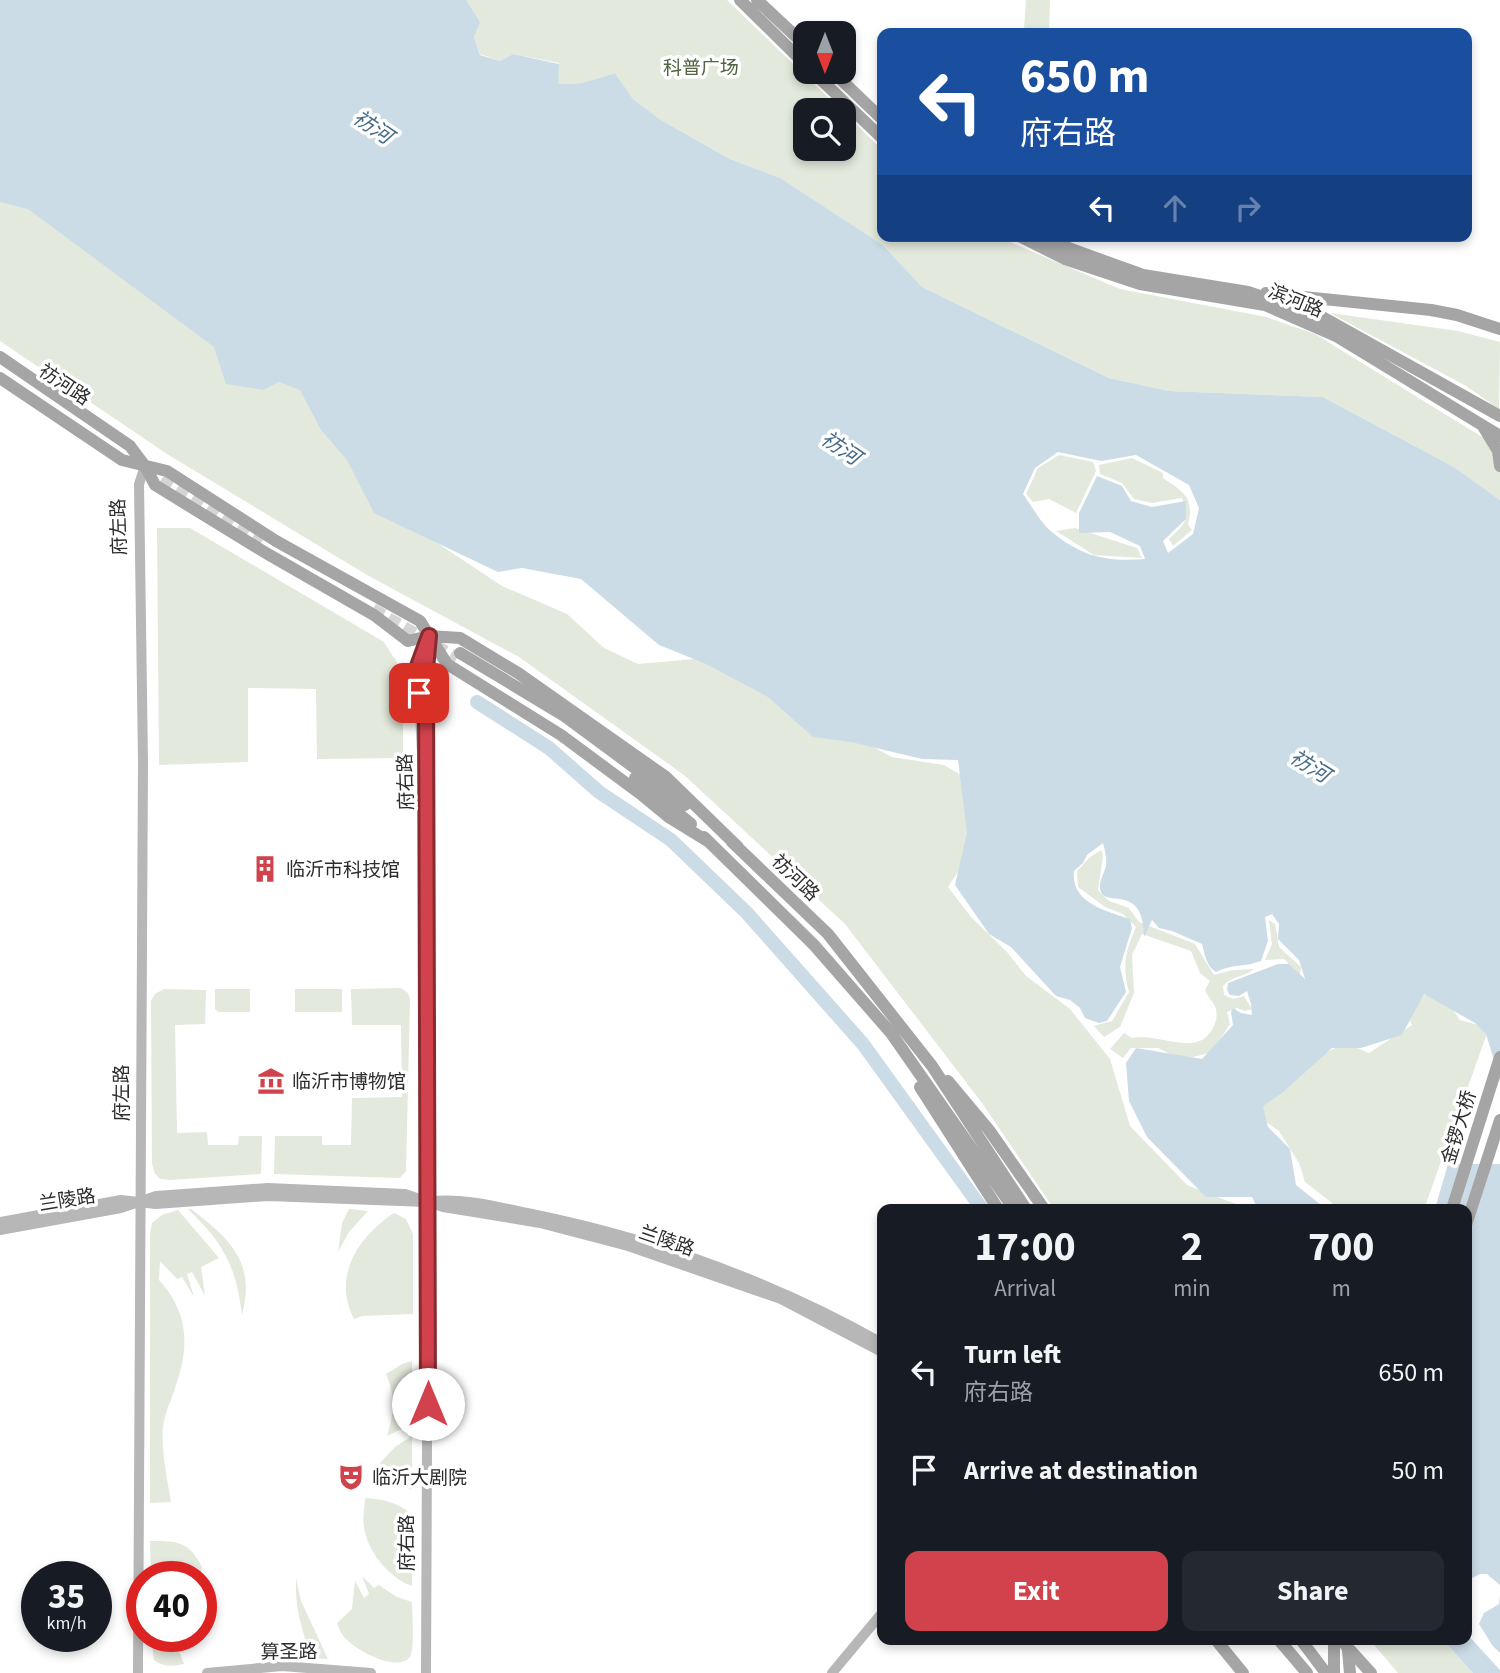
<!DOCTYPE html>
<meta charset="utf-8">
<style>
:root{--surface:#171b24;--page:#242831;--text:#f1f3f6;--muted:#9ea1a6;--accent:#d1424c}
body{margin:0;font-family:"Source Sans 3","Noto Sans SC",sans-serif;background:var(--page);color:var(--text);height:100vh;display:flex;flex-direction:column;font-size:26px;white-space:nowrap}
*{box-sizing:border-box;margin:0}
p{font-size:23px;color:var(--muted)}
.icon{flex:none;width:38px;height:38px;fill:none;stroke:currentColor;stroke-width:2;stroke-linecap:round;stroke-linejoin:round}
.map{position:relative;flex:1;overflow:hidden}
.details{position:absolute;left:877px;top:1204px;width:595px;height:441px;display:flex;flex-direction:column;background:var(--surface);border-radius:14px;box-shadow:0 4px 10px #0003}
.details>*{flex:none}
.hud{position:absolute;left:877px;top:28px;width:595px;height:214px;border-radius:14px;box-shadow:0 4px 10px #0003;background:#1a4fa0;color:#fff;overflow:hidden}
.needle{width:46px;rotate:180deg}
.controls{position:absolute;left:793px;top:21px;display:grid;gap:14px}
.controls a{display:grid;place-items:center;width:63px;height:63px;border-radius:14px;background:var(--surface);box-shadow:0 4px 10px #0003;font-size:35px}
.speed{position:absolute;left:21px;top:1561px;display:flex;gap:14px;font-size:35px;font-weight:700;text-align:center}
.speed>*{display:grid;place-content:center;width:91px;height:91px;border-radius:50%;background:var(--surface);box-shadow:0 4px 10px #0003;line-height:1}
.speed small{font-size:18px;font-weight:400}
.speed .limit{border:10px solid #d22;background:#fff;color:#111}
.pin{position:absolute;display:grid;place-items:center;width:60px;height:60px;color:#fff;margin:-30px;border-radius:14px;box-shadow:0 4px 10px #0006}
.me{position:absolute;width:77px;margin:-38px;rotate:0deg;stroke-linejoin:round;filter:drop-shadow(0 0 5px #0008)}
.turn{display:flex;align-items:center;gap:24px;height:147px;padding:0 28px;font-size:32px}
.turn .icon{width:91px;height:91px;stroke-width:2.5}
.turn b{display:block;font-size:49px;line-height:60px}
.lanes{display:flex;align-items:center;height:66px;padding:0 28px;background:#0003;justify-content:center;gap:35px;direction:ltr}
.lanes .off{opacity:.35}
.eta{display:flex;justify-content:space-evenly;align-items:center;height:119px;text-align:center}
.eta b{font-size:42px;font-weight:700;line-height:49px}
.cta{display:flex;gap:14px;margin-top:auto;padding:14px 28px}
.cta a{flex:1;height:80px;border-radius:14px;background:var(--accent);color:#fff;font-size:28px;font-weight:700;line-height:80px;text-align:center}
.cta a+a{background:var(--page);color:var(--text)}
ul{padding:0;list-style:none}
li{display:flex;align-items:center;gap:21px;height:98px;padding:0 28px}
li div{flex:1}
li b{display:block;font-size:26px}
li em{font-style:normal}
.map>svg:first-child{display:block}
.green{fill:#e3e9dc}
.water{fill:#cbdce7;fill-rule:evenodd}
.lines{fill:none;stroke-linecap:round;stroke-linejoin:round}
.river{stroke:#cbdce7;stroke-width:14}
.primary-tunnel{stroke:#d5d5d5;stroke-width:12;stroke-dasharray:12 6;stroke-linecap:butt}
.secondary{stroke:#b7b7b7;stroke-width:10}
.primary{stroke:#a5a5a5;stroke-width:12}
.primary-bridge{stroke:#a5a5a5;stroke-width:12}
.route-casing{stroke:#882b31;stroke-width:18}
.route{stroke:#d1424c;stroke-width:12}
.labels{text-anchor:middle;stroke-width:7;stroke-linejoin:round;paint-order:stroke}
.park-label{font-size:19px;fill:#516440;stroke:#fff}
.street-label{font-size:19px;fill:#2d2d2d;stroke:#fff}
.poi-label{font-size:19px;fill:#2d2d2d;stroke:#fff;text-anchor:start}
.water-label{font-size:21px;font-style:italic;fill:#456c86;stroke:#fff}
</style>
<div class="map">
<svg width="1500" height="1673" viewBox="0 0 1500 1673">
<rect width="100%" height="100%" fill="#fff"/>
<path class="green" d="M466,0H727L841,110H805V149H844V112L882,150V236H996L1120,289L1266,317L1315,334L1500,448V500L1454,467L1323,397L1169,391L1109,378L922,287L883,245L781,179L730,159L661,120L633,99L615,73L582,83L557,84L559,63L513,54L500,61L480,54L474,37L479,22Z
M1026,0H1050L1049,30L1024,29Z
M0,180L295,378L389,511L502,586L567,614L604,648L638,664L706,658L892,757L944,765L969,780L970,854L948,887L971,917L1007,952L1026,976L1070,1009L1110,1059L1130,1126L1187,1185L1248,1209H1054L982,1103L845,924L684,775L519,657L367,575L167,454L0,341Z
M1330,313L1458,331L1500,342L1499,409L1466,386Z
M1059,455L1093,462L1096,471L1076,513L1049,499L1033,502L1026,494L1038,468Z
M1132,458L1163,473V478C1183,492 1195,497 1188,524L1192,530L1173,546L1169,539C1186,523 1190,521 1182,498L1152,503L1134,499L1122,483L1100,474L1099,465Z
M157,528H190L384,642L403,672V758L317,759L316,689L248,688V762L159,765Z
M1075,528L1137,548L1142,558L1094,555L1056,531Z
M1101,850L1103,856L1098,890L1109,901L1129,908L1139,922L1195,944L1214,975L1233,970L1254,969C1244,977 1232,976 1223,986L1224,995L1233,999L1244,996L1252,1009L1245,1011L1237,1008L1227,1012L1230,1024L1212,1052L1182,1060L1158,1048H1131L1123,1058L1110,1049L1124,1033L1132,1038C1159,1032 1199,1060 1214,1026C1217,1020 1217,1016 1216,1009C1214,1002 1208,998 1205,990L1210,981L1200,973L1191,951L1142,934L1132,955L1134,993L1120,1027L1104,1037L1094,1026L1112,1021L1129,992C1122,965 1125,953 1136,927L1123,914L1105,907L1078,887L1077,871L1089,858Z
M1269,920L1275,924L1279,947L1301,967L1300,975L1284,959L1265,960L1272,944Z
M401,988L408,993L410,999L406,1171L400,1178L274,1174L275,1136H322V1145H351L352,1098L402,1097L401,1025H352L351,989Z
M164,989L206,990L205,1024L175,1025L177,1133L207,1132L208,1145H238L239,1136H262L261,1174L170,1180L160,1179L154,1172L152,1163L151,1001L155,994Z
M215,989H250V1012H218L215,1009Z
M295,989H342V1012H295Z
M1431,993L1447,1001L1460,1020L1489,1028L1424,1209H1334L1331,1202L1305,1182L1299,1163L1279,1131L1259,1117L1257,1104L1294,1068L1346,1043L1369,1053L1412,1025L1407,1013L1408,1001Z
M188,1209H191C230,1239 256,1262 242,1315C236,1265 223,1243 188,1209Z
M349,1209L368,1211L349,1232L338,1252L342,1223Z
M178,1210L219,1258L201,1267L205,1296L192,1272L187,1274L194,1297L182,1277L177,1279L160,1261L159,1280C188,1312 190,1344 176,1385C172,1399 165,1412 163,1426C161,1452 167,1477 171,1502L150,1503V1234L152,1223L162,1215Z
M394,1213L406,1219L413,1234V1314L362,1316L354,1319C332,1276 358,1237 394,1213Z
M412,1361V1424L387,1436C394,1413 396,1396 386,1374L402,1364Z
M412,1436V1490L386,1476L380,1463L395,1447Z
M365,1498C384,1499 397,1503 412,1514V1586C389,1578 367,1551 364,1527C362,1518 365,1507 365,1498Z
M150,1541C178,1541 189,1541 202,1567L200,1577H151Z
M362,1576L374,1588L379,1585L397,1597L412,1602C412,1615 415,1646 410,1657C397,1673 356,1650 345,1638C341,1634 339,1628 337,1623L352,1609L355,1581L364,1598L369,1594Z
M296,1578L301,1601L328,1659L311,1658C302,1627 295,1612 296,1578Z
M151,1636H177V1646L184,1664C173,1666 164,1668 154,1660Z
M1370,1640H1443L1473,1673H1398Z"/>
<path class="water" d="M0,0H466L480,22L474,37L480,55L500,61L513,54L559,64L558,84L582,83L615,73L633,99L661,120L730,159L780,178L883,245L922,287L1109,378L1169,391L1323,397L1454,467L1500,500V1080L1486,1034L1475,1023L1424,994L1402,1035L1361,1048H1332L1282,1093L1263,1106L1268,1127L1290,1149L1296,1185L1326,1209H1258L1252,1197H1206L1147,1137L1129,1101L1126,1063L1136,1048L1202,1059L1233,1025L1231,1012L1233,1008L1241,1013L1252,1015L1251,1004L1247,991L1239,996L1230,995L1227,990L1228,983L1278,964H1289L1305,979L1299,960L1278,939L1279,924L1272,914L1265,917L1268,941L1261,961C1246,967 1231,964 1216,972C1206,966 1205,954 1202,944L1172,931L1159,928L1152,920L1144,937C1144,884 1108,907 1101,892C1097,883 1105,873 1106,865C1107,858 1105,850 1103,843L1087,855L1083,863L1074,871C1070,903 1107,911 1130,919L1132,928L1120,967L1126,992L1107,1021L1099,1023L1085,1018L1080,1008L1070,1000L1056,996L1011,947L989,934L955,885L967,833L958,760L922,759L851,742L813,737L768,697L706,664L659,645L581,579L522,568L498,572L374,513L347,460L321,430L300,390L279,382L263,390L226,384L214,347L28,209L0,202ZM1058,452L1101,461L1136,455L1189,485L1199,508L1193,534L1168,553L1163,541L1186,519V501L1152,507L1131,501L1122,486L1097,476L1079,513V533L1110,532L1140,546L1145,559C1107,562 1083,557 1053,533C1041,524 1032,506 1023,494L1035,468Z
M1448,1164H1500V1585L1487,1574H1480L1470,1579L1467,1577L1466,1209H1435Z
M1500,1595V1653L1492,1645L1479,1624L1484,1613L1499,1604Z
M1467,1634L1500,1670V1673H1473L1443,1640H1466Z"/>
<g class="lines">
<path class="river" d="M477,702L549,748L599,792L671,840L747,913L863,1044L982,1209"/>
<path class="primary-tunnel" d="M146,470L261,543
M373,609L457,658"/>
<path class="secondary" d="M0,1222L121,1200L156,1204L268,1196L427,1202C459,1197 495,1206 527,1213C651,1238 772,1281 882,1343
M0,1230L121,1208L156,1196L268,1188L405,1194L443,1207L540,1223L628,1246L781,1299L882,1352
M138,1673L143,762L139,484L145,466
M207,1673L282,1666L371,1673
M426,1673L428,1221L424,1183V798L418,666L429,636
M832,1673L882,1613"/>
<path class="primary" d="M740,0L805,64
M757,0L805,45
M813,72L882,138
M833,72L882,119
M1019,236L1065,259L1140,284L1265,305L1336,336L1500,436
M1045,236L1071,249L1143,275L1248,292L1324,318L1500,416
M1266,293L1431,310L1457,315L1500,329
M0,357L130,446L145,466L155,485L266,553L374,615L408,641L429,636L460,638L518,673L666,777L738,847
M0,378L122,460L167,471L276,541L420,621L447,664L561,735L642,795L670,818L709,842
M1484,428L1498,451L1500,466
M460,653L563,715L685,805
M635,778L691,824
M704,837L814,945L891,1033L1014,1209
M732,842L828,934L932,1066L1026,1209
M948,1081L989,1130L1044,1209
M920,1087L998,1209
M1452,1209L1500,1057
M1466,1225L1500,1120
M1216,1640L1243,1673
M1279,1640L1307,1673
M1301,1640L1326,1673
M1334,1640V1673
M1341,1640L1371,1673"/>
<path class="primary-bridge" d="M1347,1640L1350,1673"/>
</g>
<g class="lines">
<defs>
<path id="route" d="M419,693L418,666L429,636L426,669L428,1404"/>
</defs>
<use href="#route" class="route-casing"/>
<use href="#route" class="route"/>
</g>
<defs>
<symbol id="building-bare" viewBox="-9 -9 18 18"><path d="M-4-6H4V6H1V3H-1V6H-4ZM-2.5-4.3h1.7v1.8h-1.7ZM.8-4.3h1.7v1.8H.8ZM-2.5-1h1.7V.8h-1.7ZM.8-1h1.7V.8H.8Z" fill="#d1424c" stroke="#fff" stroke-width="2.5" paint-order="stroke"/></symbol>
<symbol id="museum-bare" viewBox="-9 -9 18 18"><path d="M0-6L6-3V-2H-6V-3ZM-5-1h2V3h-2ZM-1-1h2V3h-2ZM3-1h2V3H3ZM-6 4H6V6H-6Z" fill="#d1424c" stroke="#fff" stroke-width="2.5" paint-order="stroke"/></symbol>
<symbol id="theatre-bare" viewBox="-9 -9 18 18"><path d="M-5-5.5Q0-4 5-5.5V0Q5 5 0 6Q-5 5-5 0ZM-3.3-2.5H-1v1.5H-3.3ZM1-2.5H3.3v1.5H1ZM-2.8 1Q0 5.5 2.8 1Z" fill="#d1424c" stroke="#fff" stroke-width="2.5" paint-order="stroke"/></symbol>
</defs>
<g fill-rule="evenodd">
<use href="#building-bare" x="246" y="850" width="38" height="38"/>
<use href="#museum-bare" x="252" y="1062" width="38" height="38"/>
<use href="#theatre-bare" x="332" y="1458" width="38" height="38"/>
</g>
<g class="labels">
<g class="park-label">
<text x="701" y="74">科普广场</text>
</g>
<g class="street-label">
<text transform="translate(1296 300) rotate(22)" y="7">滨河路</text>
<text transform="translate(65 384) rotate(34)" y="7">祊河路</text>
<text transform="translate(118 527) rotate(-92)" y="7">府左路</text>
<text transform="translate(405 782) rotate(-92)" y="7">府右路</text>
<text transform="translate(796 877) rotate(44)" y="7">祊河路</text>
<text transform="translate(121 1093) rotate(-90)" y="7">府左路</text>
<text transform="translate(1458 1127) rotate(-73)" y="7">金锣大桥</text>
<text transform="translate(67 1199) rotate(-9)" y="7">兰陵路</text>
<text transform="translate(667 1240) rotate(19)" y="7">兰陵路</text>
<text transform="translate(406 1543) rotate(-90)" y="7">府右路</text>
<text x="289" y="1658">算圣路</text>
</g>
<g class="poi-label">
<text x="286" y="876">临沂市科技馆</text>
<text x="292" y="1088">临沂市博物馆</text>
<text x="372" y="1484">临沂大剧院</text>
</g>
<g class="water-label">
<text transform="translate(373 127) rotate(34)" y="7">祊河</text>
<text transform="translate(841 448) rotate(34)" y="7">祊河</text>
<text transform="translate(1310 766) rotate(32)" y="7">祊河</text>
</g>
</g>
</svg>
<div class="controls">
<a><svg class="needle" viewBox="-14 -14 28 28"><path d="M0-13l5 13h-10z" fill="#e53935"/><path d="M0 13l5-13h-10z" fill="#9ea1a6"/></svg></a>
<a><svg class="icon" aria-label="search" viewBox="0 0 24 24"><circle cx="10" cy="10" r="6"/><path d="M15 15l6 6"/></svg></a>
</div>
<div class="speed"><div>35<small>km/h</small></div><div class="limit">40</div></div>
<div class="pin" style="left:419px;top:693px;background:#d93025"><svg class="icon" aria-label="arrive" viewBox="0 0 24 24"><path d="M6 21V4h12l-3 4 3 4H6"/></svg></div>
<svg class="me" style="left:428px;top:1404px" viewBox="-20 -20 40 40"><circle r="19" fill="#fff"/><path d="M0-13L10 11 0 6-10 11z" fill="#d1424c"/></svg>
<div class="hud">
<div class="turn"><svg class="icon" aria-label="left" viewBox="0 0 24 24"><path d="M17 20v-9H6M10 6l-5 5 5 5"/></svg><div><b>650 m</b>府右路</div></div>
<div class="lanes"><svg class="icon" aria-label="left" viewBox="0 0 24 24"><path d="M17 20v-9H6M10 6l-5 5 5 5"/></svg><svg class="icon off" aria-label="ahead" viewBox="0 0 24 24"><path d="M12 20V5M6 11l6-6 6 6"/></svg><svg class="icon off" aria-label="right" viewBox="0 0 24 24"><path d="M7 20v-9h11M14 6l5 5-5 5"/></svg></div>
</div>
<section class="details">
<div class="eta">
<div><b>17:00</b><p>Arrival</p></div>
<div><b>2</b><p>min</p></div>
<div><b>700</b><p>m</p></div>
</div>
<ul>
<li><svg class="icon" aria-label="left" viewBox="0 0 24 24"><path d="M17 20v-9H6M10 6l-5 5 5 5"/></svg><div><b>Turn left</b><p>府右路</p></div><em>650 m</em></li>
<li><svg class="icon" aria-label="arrive" viewBox="0 0 24 24"><path d="M6 21V4h12l-3 4 3 4H6"/></svg><div><b>Arrive at destination</b></div><em>50 m</em></li>
</ul>
<div class="cta"><a>Exit</a><a>Share</a></div>
</section>
</div>
